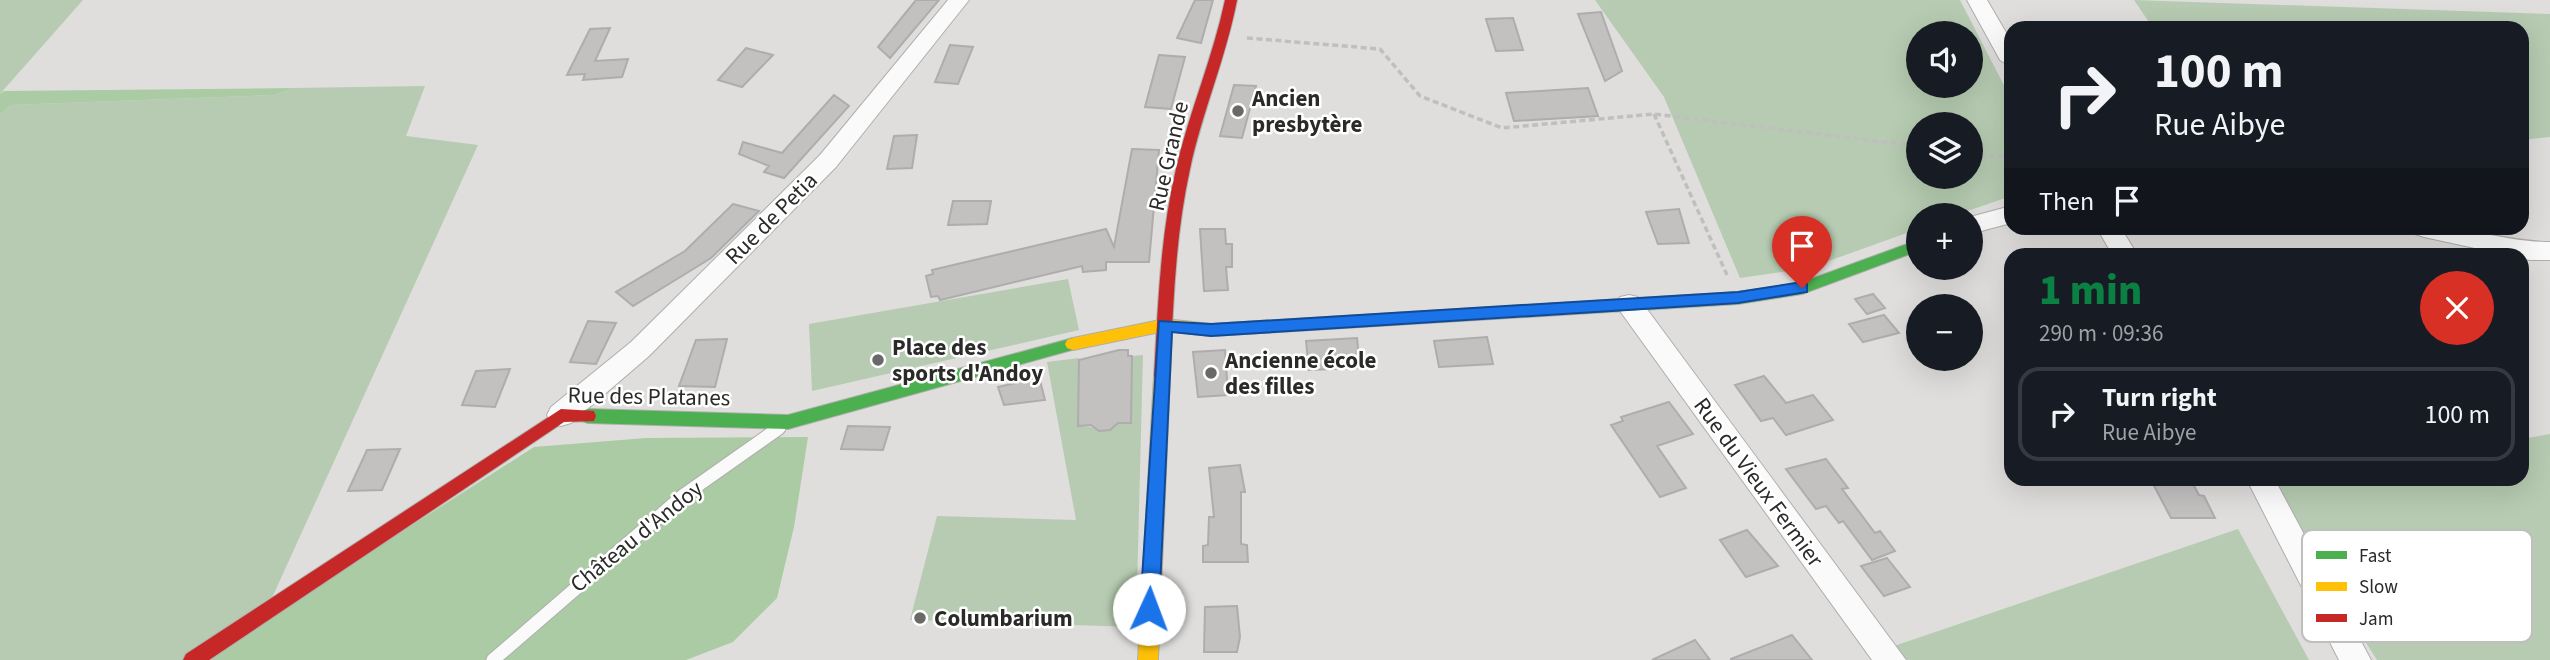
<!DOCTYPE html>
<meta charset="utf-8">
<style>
:root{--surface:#171b24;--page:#242831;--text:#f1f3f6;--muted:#9ea1a6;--line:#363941;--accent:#0b8043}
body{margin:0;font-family:"Source Sans 3",sans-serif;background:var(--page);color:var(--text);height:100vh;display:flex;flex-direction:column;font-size:26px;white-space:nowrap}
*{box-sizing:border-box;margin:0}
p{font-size:23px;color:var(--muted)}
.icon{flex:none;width:38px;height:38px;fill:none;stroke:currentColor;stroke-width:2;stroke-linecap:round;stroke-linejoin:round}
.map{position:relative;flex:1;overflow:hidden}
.panel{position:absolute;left:2004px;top:248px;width:525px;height:238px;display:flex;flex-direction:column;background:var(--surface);border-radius:21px;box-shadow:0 7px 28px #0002}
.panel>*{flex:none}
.guide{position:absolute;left:2004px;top:21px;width:525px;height:214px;border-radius:21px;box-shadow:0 7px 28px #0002;background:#171b24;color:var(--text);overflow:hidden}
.controls{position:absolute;left:1906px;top:21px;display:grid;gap:14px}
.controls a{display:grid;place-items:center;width:77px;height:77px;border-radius:50%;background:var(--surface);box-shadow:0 7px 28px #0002;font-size:35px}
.pin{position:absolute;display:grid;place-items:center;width:60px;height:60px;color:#fff;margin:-72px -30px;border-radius:50% 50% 50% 0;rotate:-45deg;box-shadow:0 0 7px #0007}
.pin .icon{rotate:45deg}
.me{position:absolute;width:77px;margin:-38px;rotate:2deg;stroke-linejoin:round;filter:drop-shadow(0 0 5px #0008)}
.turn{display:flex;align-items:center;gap:24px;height:147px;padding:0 35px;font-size:32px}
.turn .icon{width:91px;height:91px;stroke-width:2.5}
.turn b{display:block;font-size:49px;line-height:60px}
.then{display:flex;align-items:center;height:66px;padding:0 35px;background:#0003;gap:14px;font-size:26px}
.round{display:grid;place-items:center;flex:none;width:74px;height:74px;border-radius:37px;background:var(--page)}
.summary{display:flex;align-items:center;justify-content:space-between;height:119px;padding:0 35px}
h1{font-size:42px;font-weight:800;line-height:52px;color:var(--accent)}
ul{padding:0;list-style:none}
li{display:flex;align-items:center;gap:21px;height:94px;margin:0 14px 10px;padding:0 21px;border:4px solid var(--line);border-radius:21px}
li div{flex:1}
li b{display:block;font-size:26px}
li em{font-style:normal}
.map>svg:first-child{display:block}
.green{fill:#b6cbb1;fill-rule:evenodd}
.forest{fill:#aacba4}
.building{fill:#c3c1c0;stroke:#aeacac;stroke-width:2}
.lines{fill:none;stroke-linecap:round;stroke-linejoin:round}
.lane-casing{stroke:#aeaeac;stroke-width:15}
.street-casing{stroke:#aeaeac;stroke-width:2}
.fast-casing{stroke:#aeaeac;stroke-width:2}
.slow-casing{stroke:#aeaeac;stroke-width:2}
.jam-casing{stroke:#aeaeac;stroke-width:2}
.path{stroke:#bfbfbd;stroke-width:3.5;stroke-dasharray:6 3.5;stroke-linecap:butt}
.lane{stroke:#fafafa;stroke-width:13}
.street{fill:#fafafa;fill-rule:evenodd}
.fast{fill:#4caf50;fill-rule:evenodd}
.slow{fill:#ffc107;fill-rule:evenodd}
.jam{fill:#c62828;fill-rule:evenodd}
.route{fill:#1a73e8;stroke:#114b97;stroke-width:2}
.poi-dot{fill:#696967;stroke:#fff;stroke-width:2.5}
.labels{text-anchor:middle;stroke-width:5;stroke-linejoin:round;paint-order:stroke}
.poi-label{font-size:23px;font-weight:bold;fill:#2a2a28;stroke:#fff;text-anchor:start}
.street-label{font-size:23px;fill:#2a2a28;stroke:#fff}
.key{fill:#fff;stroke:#bfbfbe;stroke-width:2}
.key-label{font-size:19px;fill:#2a2a28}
</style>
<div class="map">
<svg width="2550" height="660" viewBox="0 0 2550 660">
<rect width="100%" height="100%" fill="#dfdedc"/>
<path class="green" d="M0,0H83L0,94Z
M1595,0H1960L2011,99V196L1956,215H1918V229L1809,268L1740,278L1664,97ZM1970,33V86H1918V33ZM1970,124V177H1918V124Z
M2134,0L2550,14V137L2522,140V28H2153Z
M425,86L406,136L478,145L266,611L193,660H0V114L11,105L274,95L293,88Z
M1068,279L1079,330L812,391L809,324Z
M1143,355L1136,627L910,620L937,516L1076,520L1047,362L1079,358L1078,425L1110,430L1118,423L1131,422L1132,356Z
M2550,434V660H2377L2284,514L2275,482L2522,480V439Z
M2238,529L2309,660H1907L1894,646Z"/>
<path class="forest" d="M293,88L274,95L11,105L0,114V94L4,91Z
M808,437L794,527L777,598L733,642L686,660H201L534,447L646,438Z"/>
<path class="building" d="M916,0H939L890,58L878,47Z
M1195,0H1213L1201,43L1177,38Z
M1601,12L1622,71L1605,81L1578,14Z
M1513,18L1523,50L1496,51L1486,19Z
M610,28L595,61L628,59L622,77L583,80L585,74L567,75L590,29Z
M950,45L973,47L958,84L935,82Z
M746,48L773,55L742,87L718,80Z
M1159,55L1185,57L1171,109L1145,107Z
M1234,85L1256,86L1242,138L1220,136Z
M1588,88L1598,116L1514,121L1506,93Z
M834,95L849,106L784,178L764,172L769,166L739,154L743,142L782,153Z
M917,135L912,168L887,169L894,136Z
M1132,149L1159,150L1149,262H1106V270L1083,272L1082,266L940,300L938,296L931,297L926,276L933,274L932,270L1106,229L1114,247Z
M953,201H991L987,224L948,225Z
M733,204L759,211L711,258L633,306L616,292L685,251Z
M1679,209L1689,243L1658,244L1646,212Z
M1200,229H1225L1226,244H1232V267H1226L1228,290L1204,291Z
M1873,294L1885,308L1867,314L1855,299Z
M1884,315L1899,333L1863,342L1849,324Z
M588,321L616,323L596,364L570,362Z
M1487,337L1493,364L1439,367L1434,341Z
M1357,338L1360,368L1309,370L1306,341Z
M727,339L715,387L679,386L696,340Z
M1119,350H1128V356H1132L1131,423H1118L1110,430L1099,431L1091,425L1078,426L1079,360Z
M1225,350L1228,395L1198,397L1193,352Z
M510,369L495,407L462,405L476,371Z
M1038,373L1045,400L1004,405L998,387L1016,383L1015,377Z
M1764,376L1786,403L1813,395L1833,420L1786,435L1773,418L1761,421L1735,385Z
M1669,402L1693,434L1657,446L1686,488L1660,497L1611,425L1623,421L1621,417Z
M848,426L890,427L883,450L841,449Z
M400,449L382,490L348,491L367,450Z
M1826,459L1848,488L1842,489L1875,533L1880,531L1895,551L1872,560L1843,521L1839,523L1826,506L1816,509L1786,469Z
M1240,465L1245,492H1241V544L1247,545L1248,562H1203V546L1208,545L1209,517H1214L1209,468Z
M2151,480H2191L2199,495L2204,496L2215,518H2171Z
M1747,530L1778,566L1746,577L1720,540Z
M1887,558L1910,587L1884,596L1861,566Z
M1237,606L1240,637L1237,652H1204L1205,607Z
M1792,635L1812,660H1731V659Z
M1695,640L1710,660H1652Z"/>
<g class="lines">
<defs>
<path id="lane" d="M493,660L684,495L779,428"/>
<path id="street" d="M948,0H969L836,167L649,356L571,423L561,426L551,423L547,415L551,407L631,342L820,155Z
M1967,0H1987L2011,41V67L2000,60Z
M2011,206V223L1970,234V217Z
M2097,228H2121L2138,256H2113Z
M2412,228C2461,223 2502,242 2550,242V260H2530L2424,237L2415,234Z
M1629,295L1638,297L1906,660H1872L1620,311L1616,304L1620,297Z
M2247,480H2275L2371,660H2339Z"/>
<path id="fast" d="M1918,240V251L1802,294L1738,304L1576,314L1568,308L1576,302L1738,292L1800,283Z
M1073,338L1079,340L1081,344L1079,348L788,429L588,423L582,421L580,416L582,411L588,409L788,415Z"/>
<path id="slow" d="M1576,302L1584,308L1576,314L1211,336L1165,331L1073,350L1067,348L1065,344L1067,340L1073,338L1165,319L1211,324Z
M1162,370L1168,372L1170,376L1158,660H1138L1154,376L1156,372Z"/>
<path id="jam" d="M1225,0H1237C1226,58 1202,112 1190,169C1175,237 1173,307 1170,376L1168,380H1156L1154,376C1158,307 1160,237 1176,169C1189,112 1213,58 1225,0Z
M561,409L594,411L596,416L594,421L564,422L209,660H183L186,654Z"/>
</defs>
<use href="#lane" class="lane-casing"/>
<use href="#street" class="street-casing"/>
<use href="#fast" class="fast-casing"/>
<use href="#slow" class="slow-casing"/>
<use href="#jam" class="jam-casing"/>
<path class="path" d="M1247,38L1380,49L1420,96L1502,128L1654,114L1918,146
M1654,114L1727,275
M1970,153L2011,158"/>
<use href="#lane" class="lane"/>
<use href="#street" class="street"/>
<use href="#fast" class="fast"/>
<use href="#slow" class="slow"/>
<use href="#jam" class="jam"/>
</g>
<path class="route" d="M1802,282L1807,284V292L1738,303L1211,336L1172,332L1159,609L1156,615H1143L1140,609L1159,321L1211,324L1738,292Z"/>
<g class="poi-dot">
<circle cx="1238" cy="111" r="7"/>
<circle cx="878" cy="360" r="7"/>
<circle cx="1211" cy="373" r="7"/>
<circle cx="920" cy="618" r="7"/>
</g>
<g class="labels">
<g class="poi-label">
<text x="1252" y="106">Ancien<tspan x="1252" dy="26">presbytère</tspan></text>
<text x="892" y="355">Place des<tspan x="892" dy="26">sports d'Andoy</tspan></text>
<text x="1225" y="368">Ancienne école<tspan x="1225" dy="26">des filles</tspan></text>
<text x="934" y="626">Columbarium</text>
</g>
<g class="street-label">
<text transform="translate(1168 156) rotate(-77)" y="8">Rue Grande</text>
<text transform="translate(771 218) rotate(-45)" y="8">Rue de Petia</text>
<text transform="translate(649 396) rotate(1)" y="8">Rue des Platanes</text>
<text transform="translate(1759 482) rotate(54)" y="8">Rue du Vieux Fermier</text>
<text transform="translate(636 536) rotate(-39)" y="8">Château d'Andoy</text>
</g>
</g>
<rect x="2302" y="530" width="230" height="112" rx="10" class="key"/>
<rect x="2316" y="551" width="31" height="8" fill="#4caf50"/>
<rect x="2316" y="582" width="31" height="9" fill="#ffc107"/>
<rect x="2316" y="614" width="31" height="8" fill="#c62828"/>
<g class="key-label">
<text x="2359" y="562">Fast</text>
<text x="2359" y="593">Slow</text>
<text x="2359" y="625">Jam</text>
</g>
</svg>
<div class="controls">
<a><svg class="icon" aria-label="sound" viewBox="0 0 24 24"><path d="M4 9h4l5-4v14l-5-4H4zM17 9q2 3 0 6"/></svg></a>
<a><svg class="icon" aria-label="layers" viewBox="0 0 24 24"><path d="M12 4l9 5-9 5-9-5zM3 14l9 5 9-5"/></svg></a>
<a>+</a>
<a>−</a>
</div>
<div class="pin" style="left:1802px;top:288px;background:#d93025"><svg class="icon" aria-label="arrive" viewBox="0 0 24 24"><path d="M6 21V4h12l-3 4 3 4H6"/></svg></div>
<svg class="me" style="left:1149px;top:609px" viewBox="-20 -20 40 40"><circle r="19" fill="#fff"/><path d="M0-13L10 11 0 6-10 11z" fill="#1a73e8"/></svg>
<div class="guide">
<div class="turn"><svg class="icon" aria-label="right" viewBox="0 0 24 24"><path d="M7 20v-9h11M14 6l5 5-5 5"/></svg><div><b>100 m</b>Rue Aibye</div></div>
<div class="then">Then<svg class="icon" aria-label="arrive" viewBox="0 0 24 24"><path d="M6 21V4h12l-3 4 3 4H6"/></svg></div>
</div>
<section class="panel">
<div class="summary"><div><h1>1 min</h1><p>290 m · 09:36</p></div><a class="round" style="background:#d93025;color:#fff"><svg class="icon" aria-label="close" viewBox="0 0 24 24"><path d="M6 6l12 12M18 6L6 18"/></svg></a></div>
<ul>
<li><svg class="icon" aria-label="right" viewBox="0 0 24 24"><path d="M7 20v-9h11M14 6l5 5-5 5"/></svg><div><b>Turn right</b><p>Rue Aibye</p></div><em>100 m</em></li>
</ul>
</section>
</div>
